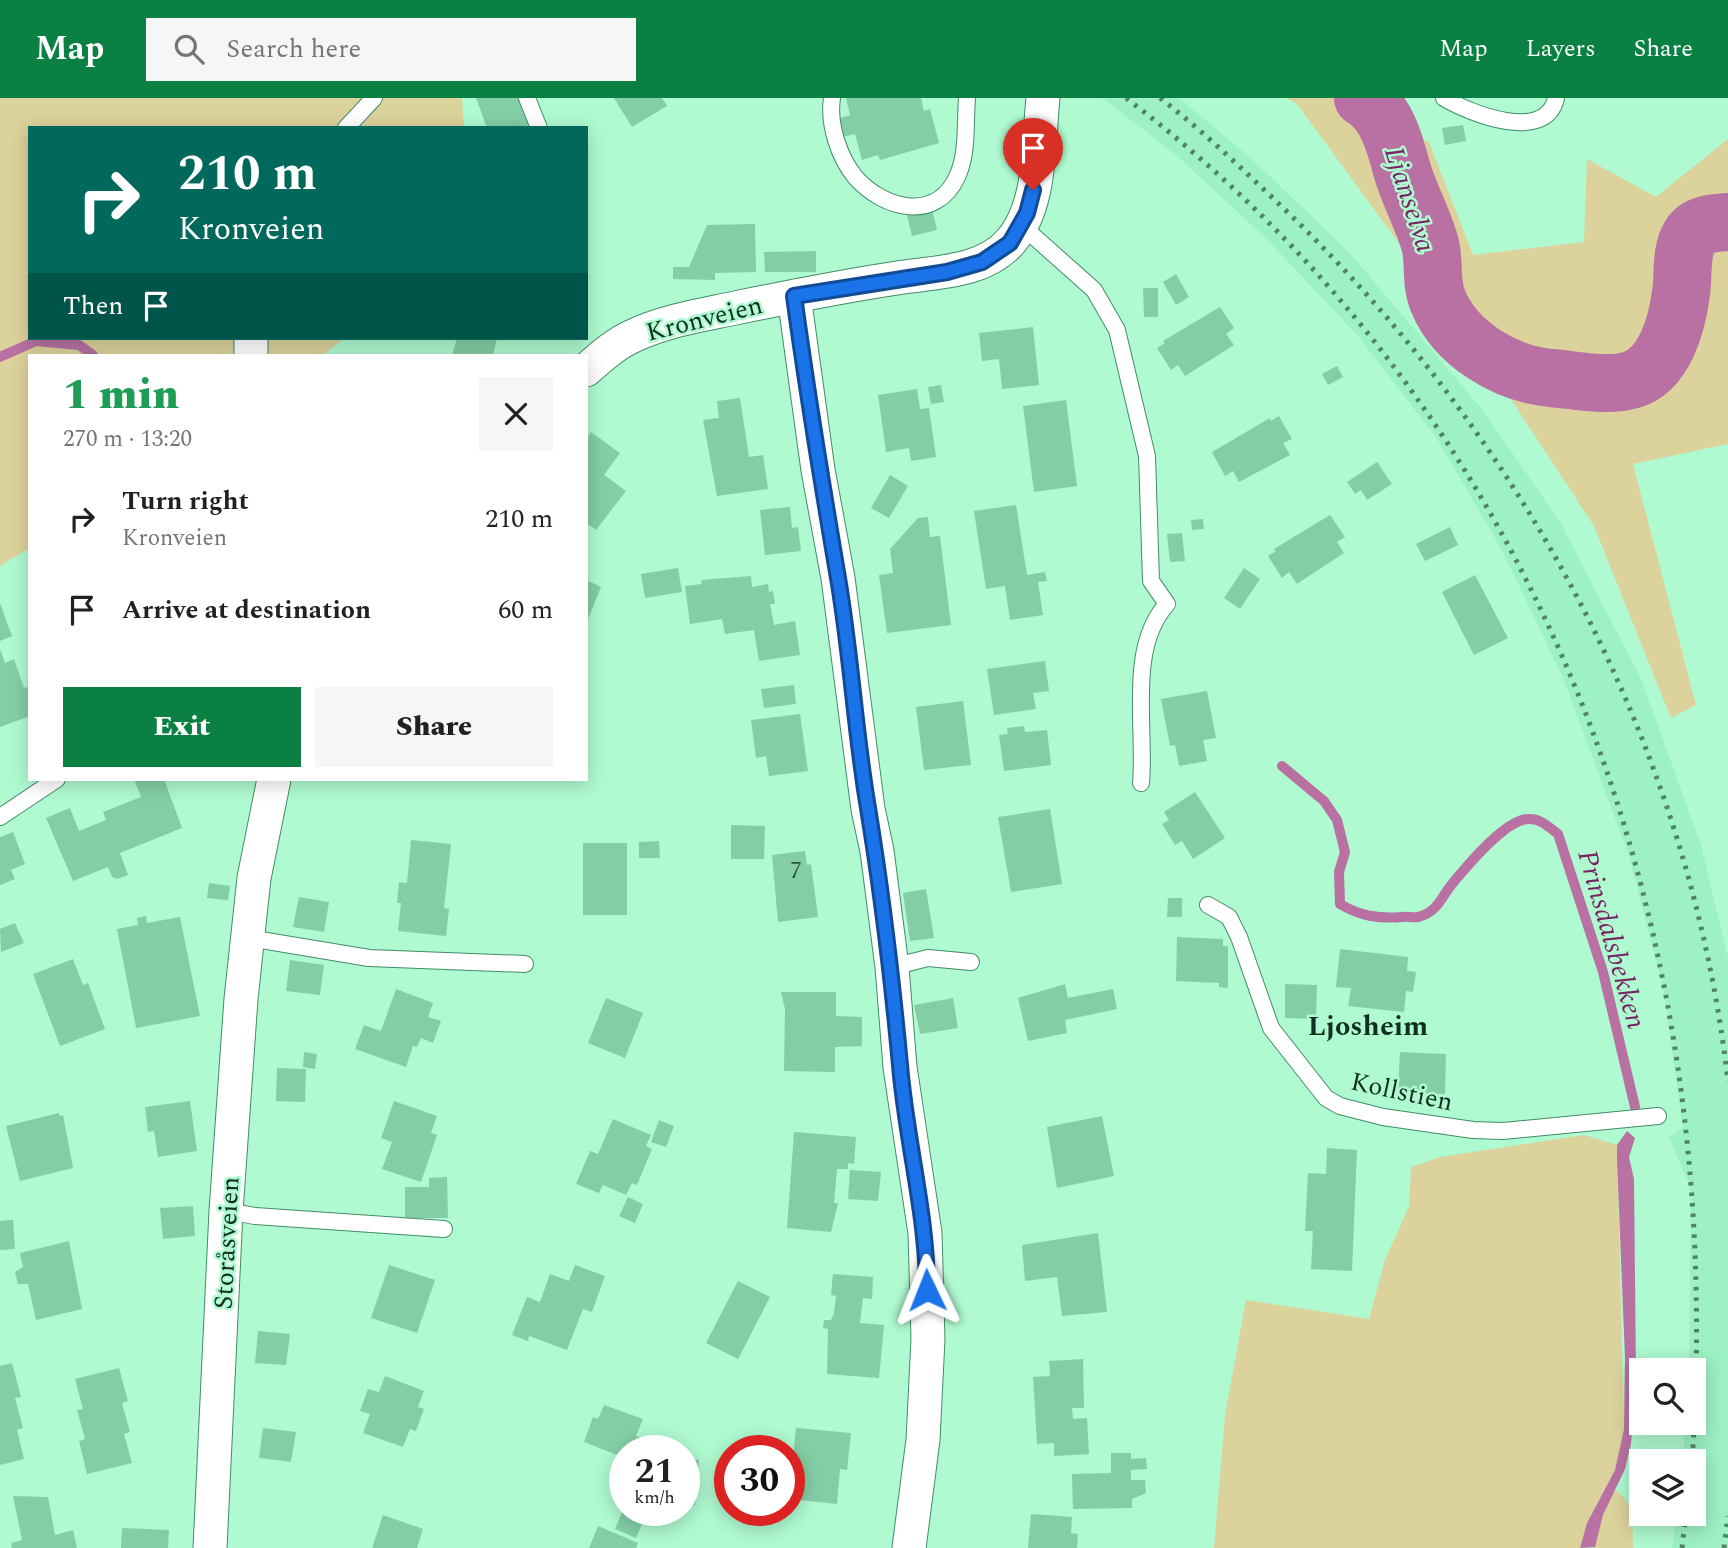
<!DOCTYPE html>
<meta charset="utf-8">
<style>
:root{--surface:#fff;--page:#f6f6f6;--text:#202124;--muted:#757577;--accent:#0b8043}
body{margin:0;font-family:Spectral,serif;background:var(--page);color:var(--text);height:100vh;display:flex;flex-direction:column;font-size:26px;white-space:nowrap}
*{box-sizing:border-box;margin:0}
p{font-size:23px;color:var(--muted)}
.icon{flex:none;width:38px;height:38px;fill:none;stroke:currentColor;stroke-width:2;stroke-linecap:round;stroke-linejoin:round}
.map{position:relative;flex:1;overflow:hidden}
.details{position:absolute;left:28px;top:256px;width:560px;height:427px;display:flex;flex-direction:column;background:var(--surface);border-radius:0px;box-shadow:0 4px 18px #0003}
.details>*{flex:none}
.hud{position:absolute;left:28px;top:28px;width:560px;height:214px;border-radius:0px;box-shadow:0 4px 18px #0003;background:#00695c;color:#fff;overflow:hidden}
.buttons{position:absolute;left:1629px;top:1260px;display:grid;gap:14px}
.buttons a{display:grid;place-items:center;width:77px;height:77px;border-radius:0px;background:var(--surface);box-shadow:0 4px 18px #0003;font-size:35px}
.speed{position:absolute;left:609px;top:1337px;display:flex;gap:14px;font-size:35px;font-weight:700;text-align:center}
.speed>*{display:grid;place-content:center;width:91px;height:91px;border-radius:50%;background:var(--surface);box-shadow:0 4px 18px #0003;line-height:1}
.speed small{font-size:18px;font-weight:400}
.speed .limit{border:10px solid #d22;background:#fff;color:#111}
.pin{position:absolute;display:grid;place-items:center;width:60px;height:60px;color:#fff;margin:-72px -30px;border-radius:50% 50% 50% 0;rotate:-45deg;box-shadow:0 0 7px #0007}
.pin .icon{rotate:45deg}
.me{position:absolute;width:77px;margin:-38px;rotate:358deg;stroke-linejoin:round;filter:drop-shadow(0 0 5px #0008)}
.turn{display:flex;align-items:center;gap:24px;height:147px;padding:0 35px;font-size:32px}
.turn .icon{width:91px;height:91px;stroke-width:2.5}
.turn b{display:block;font-size:49px;line-height:60px}
.then{display:flex;align-items:center;height:66px;padding:0 35px;background:#0003;gap:14px;font-size:26px}
.round{display:grid;place-items:center;flex:none;width:74px;height:74px;border-radius:0px;background:var(--page)}
.head{display:flex;align-items:center;justify-content:space-between;height:119px;padding:0 35px}
h1{font-size:42px;font-weight:800;line-height:52px;color:#1e9e55}
.button{display:flex;gap:14px;margin-top:auto;padding:14px 35px}
.button a{flex:1;height:80px;border-radius:0px;background:var(--accent);color:#fff;font-size:28px;font-weight:800;line-height:80px;text-align:center}
.button a+a{background:var(--page);color:var(--text)}
ul{padding:0;list-style:none}
li{display:flex;align-items:center;gap:21px;height:91px;padding:0 35px}
li div{flex:1}
li b{display:block;font-size:26px}
li em{font-style:normal}
header{display:flex;align-items:center;gap:42px;box-sizing:border-box;height:98px;padding:0 35px;background:var(--accent);color:#fff}
header strong{font-size:33px}
nav{display:flex;gap:38px;margin-inline-start:auto;font-size:24px}
.search{width:490px;height:63px;background:var(--page);display:flex;align-items:center;gap:18px;box-sizing:border-box;padding:0 24px;border-radius:0px;color:var(--muted);font-size:26px}
.map>svg:first-child{display:block}
.built{fill:#9df1c3}
.green{fill:#dcd29c}
.water{fill:#b871a2}
.lines{fill:none;stroke-linecap:round;stroke-linejoin:round}
.stream{stroke:#b871a2;stroke-width:10}
.river{stroke:#b871a2;stroke-width:58}
.building{fill:#84cea6}
.service-casing{stroke:#428c67;stroke-width:18}
.minor-casing{stroke:#428c67;stroke-width:35}
.service{stroke:#fff;stroke-width:16}
.minor{stroke:#fff;stroke-width:33}
.rail{stroke:#528369;stroke-width:5;stroke-dasharray:3.5 7;stroke-linecap:butt}
.route-casing{stroke:#114b97;stroke-width:18}
.route{stroke:#1a73e8;stroke-width:12}
.labels{text-anchor:middle;stroke-width:5;stroke-linejoin:round;paint-order:stroke}
.number-label{font-size:23px;fill:#2d5742}
.street-label{font-size:26px;fill:#102f20;stroke:#affad0}
.water-label{font-size:28px;font-style:italic;fill:#782363;stroke:#affad0}
.neighbourhood-label{font-size:28px;font-weight:bold;fill:#102f20;stroke:#affad0}
</style>
<header>
<strong>Map</strong>
<div class="search"><svg class="icon" aria-label="search" viewBox="0 0 24 24"><circle cx="10" cy="10" r="6"/><path d="M15 15l6 6"/></svg>Search here</div>
<nav><a>Map</a><a>Layers</a><a>Share</a></nav>
</header>
<div class="map">
<svg width="1728" height="1450" viewBox="0 0 1728 1450">
<rect width="100%" height="100%" fill="#affad0"/>
<path class="built" d="M1103,0H1179L1246,56L1347,152L1481,310L1560,424L1641,581L1701,747L1728,860V1450H1672L1677,1416H1694V1363H1682L1686,1325H1694V1272H1689L1691,1091L1669,1039L1683,1029L1664,894L1629,758L1564,582L1502,452L1436,339L1358,238L1265,139L1176,57Z"/>
<path class="green" d="M0,0H462L464,30H30V240H345L323,257H30V450L0,468Z
M1286,0H1360L1368,25L1429,44L1473,157L1584,144L1587,61L1656,99L1728,41V346L1633,366L1696,607L1671,620L1594,428L1491,271L1297,6Z
M1584,1037L1617,1047L1624,1331L1615,1372L1587,1425L1580,1450H1214L1225,1317L1246,1202L1369,1221L1385,1162L1409,1108L1411,1069L1440,1059Z
M1614,1392C1636,1402 1632,1429 1633,1450H1594L1603,1417Z"/>
<path class="water" d="M1627,1033L1635,1040L1629,1059L1634,1081L1636,1278L1631,1346L1625,1371L1603,1417L1595,1449L1580,1450L1587,1425L1615,1372L1624,1331L1625,1260L1617,1061V1047Z"/>
<g class="lines">
<path class="stream" d="M0,259L36,243L79,247L93,257
M1282,668L1324,703L1337,722L1345,754L1339,774L1340,806C1360,818 1379,821 1402,819C1407,818 1413,820 1418,819C1437,815 1442,798 1452,786C1467,768 1507,719 1530,721C1541,721 1550,730 1558,736L1603,874L1635,1009"/>
<path class="river" d="M1363,0C1387,14 1395,46 1402,72C1409,97 1423,120 1430,146C1435,165 1430,184 1438,203C1456,247 1507,276 1551,280C1575,282 1607,289 1631,282C1665,272 1677,226 1681,195C1684,177 1680,154 1690,138C1698,125 1715,125 1728,124"/>
</g>
<path class="building" d="M476,0H522L532,30H487Z
M614,0H662L667,8L632,29Z
M846,0H921L924,13L930,11L939,45L880,62L878,57L862,62L855,36L842,39L837,21L850,17Z
M1463,27L1466,43L1445,47L1442,30Z
M932,111L937,132L912,138L907,117Z
M755,126L756,174L715,175V182L673,181V169H689L707,127Z
M816,153V174H765L764,154Z
M1176,176L1189,199L1176,207L1163,184Z
M1143,190H1158V219H1144Z
M1220,209L1234,230L1226,236L1234,247L1185,278L1178,267L1171,272L1157,250L1165,245L1163,243Z
M1033,229L1039,287L1002,291L999,261L982,263L979,235Z
M457,240H497L493,257H452Z
M1337,268L1343,279L1328,287L1322,276Z
M941,287L944,304L931,306L928,289Z
M917,291L920,311L929,310L936,359L911,363L909,350L886,354L878,297Z
M740,300L749,359L763,357L768,391L717,398L703,322L719,320L717,303Z
M1066,302L1077,388L1034,394L1023,308Z
M1279,318L1292,341L1283,345L1290,357L1239,384L1233,373L1225,378L1212,354L1270,320L1271,323Z
M591,334L620,355L604,377L626,393L596,432L586,425V341Z
M1377,364L1392,386L1367,402L1361,392L1355,396L1347,384Z
M890,377L908,388L889,420L871,410Z
M1016,407L1027,477L1045,474L1047,483L1038,484L1043,517L1010,522L1005,488L986,491L974,413Z
M790,409L792,430L798,429L801,453L765,457L760,412Z
M1330,417L1345,439L1337,444L1344,455L1297,486L1289,474L1282,480L1268,458L1276,453L1274,451Z
M928,419L930,439L940,438L951,527L887,535L879,477L893,475L890,451L918,420Z
M1203,421L1204,431L1192,432L1191,422Z
M1450,429L1458,447L1425,463L1416,446Z
M1182,435L1185,463L1170,464L1167,436Z
M678,470L682,494L645,500L641,476Z
M1244,470L1260,481L1240,511L1224,500Z
M1475,477L1508,540L1474,557L1442,494Z
M751,478L752,489L768,486L769,494L773,493L775,506H770L774,527L795,523L800,557L759,563L754,532L725,536L722,521L690,526L685,488L702,486L701,482Z
M586,482L601,489L586,526Z
M0,505L12,538L0,543Z
M0,551L5,565L14,561L24,590L30,588V618L0,629Z
M1045,563L1049,593L1033,595L1036,611L994,617L987,571Z
M794,587L796,606L764,610L761,591Z
M1207,593L1216,640L1203,642L1207,663L1179,668L1175,647L1170,648L1161,601Z
M963,603L971,667L924,672L916,609Z
M800,616L808,673L769,678L766,658L756,660L751,622Z
M1024,628L1025,634L1047,632L1051,667L1004,673L999,637L1008,636L1007,630Z
M134,681H164L182,730L120,755L128,777L117,781L112,779L108,769L73,783L46,720L70,710L79,733L106,722L103,714L141,699Z
M1195,694L1225,740L1193,761L1182,743L1175,747L1162,726L1169,722L1164,714Z
M1050,711L1062,786L1011,794L998,719Z
M731,727L765,728L764,761H731Z
M13,734L25,766L11,772L15,781L0,787V739Z
M411,742L451,746L444,810L449,811L446,838L398,833L401,805H397L399,784L407,785Z
M659,743L660,760H639V744Z
M583,745H627V817H583Z
M805,753L807,767L811,766L818,819L778,824L772,757Z
M209,785L230,788L228,802L207,800Z
M926,791L934,840L910,843L903,795Z
M299,799L329,804L324,834L293,829Z
M1168,800H1182V819H1167Z
M146,818L147,825L180,819L200,918L136,930L117,831L138,827L137,820Z
M15,825L24,845L1,854L0,831Z
M1177,839L1223,841V848H1228V890L1219,889V885L1176,883Z
M1340,851L1408,859L1407,873L1416,874L1413,894L1406,893L1404,914L1348,908L1351,890L1336,889Z
M73,861L83,887L88,885L105,931L60,948L33,876Z
M290,862L324,867L320,897L286,893Z
M1065,886L1068,900L1113,891L1117,911L1065,922L1067,935L1028,943L1018,900Z
M1285,886L1317,887L1316,921L1285,920Z
M396,891L433,905L428,919L441,923L433,945L421,940L417,949L413,948L406,969L355,951L364,927L381,933Z
M781,894H836V918L862,919V948L835,949V974L784,973L785,911Z
M606,900L643,915L625,960L588,945Z
M953,900L958,930L920,936L914,907Z
M304,954L317,956L315,971L303,969Z
M1400,954L1446,956L1445,996L1398,994Z
M277,970L306,971L305,1004L276,1003Z
M190,1003L197,1053L158,1059L154,1033L148,1034L145,1009Z
M394,1003L437,1018L431,1035L437,1037L421,1084L382,1071L392,1044L381,1040Z
M59,1015L60,1018L63,1017L73,1070L20,1083L6,1028Z
M1102,1018L1114,1078L1057,1090L1047,1029Z
M613,1021L651,1037L646,1048L652,1051L637,1087L632,1085L626,1097L603,1087L599,1095L576,1086L590,1053L598,1056Z
M659,1022L674,1028L666,1049L651,1044Z
M794,1034L856,1039L854,1066L848,1065V1071H837L834,1105H838L831,1134L787,1130Z
M1327,1050L1357,1052L1352,1173L1311,1171L1313,1133H1305L1308,1075L1326,1076Z
M850,1072L881,1074L878,1103L848,1101Z
M447,1079L448,1120H405V1089H429V1080Z
M628,1099L643,1106L635,1125L619,1118Z
M193,1108L195,1138L163,1141L160,1110Z
M13,1122L15,1151L0,1152V1123Z
M1098,1135L1107,1214L1062,1218L1057,1179L1025,1183L1022,1147Z
M69,1143L82,1211L36,1222L28,1186H18L15,1174L23,1169L20,1155Z
M389,1167L435,1182L417,1235L371,1220Z
M575,1167L605,1178L592,1214L583,1211L567,1252L529,1238L528,1243L512,1237L527,1199L540,1204L550,1176L569,1183Z
M833,1176L873,1179L872,1201L863,1200L860,1225L884,1227L879,1280L827,1276L828,1231L823,1230L824,1222H831L834,1215L836,1198L831,1197Z
M738,1183L770,1199L738,1261L706,1245Z
M258,1233L290,1236L286,1267L255,1265Z
M1083,1261L1084,1310H1072L1073,1321L1087,1320L1089,1356L1054,1358V1345L1037,1346L1033,1279L1050,1278L1049,1263Z
M12,1265L21,1299L15,1300L23,1330L17,1332L24,1361L0,1367V1268Z
M119,1270L128,1303L122,1305L130,1334L124,1336L132,1365L87,1376L79,1343L85,1341L77,1312L83,1311L75,1281Z
M385,1278L424,1293L418,1309L424,1311L416,1333L410,1331L403,1349L363,1335L370,1316L360,1313L368,1291L379,1294Z
M604,1307L643,1321L636,1338L650,1343L646,1353H625V1360L584,1344L593,1319L598,1321Z
M263,1330L296,1334L291,1364L259,1360Z
M796,1330L851,1335L847,1372L840,1371L837,1406L789,1401Z
M1111,1355H1131V1361L1146,1360L1147,1371L1131,1372V1382H1145L1146,1395L1132,1401V1410L1073,1411L1072,1376L1111,1375Z
M684,1361L699,1362L695,1407L684,1406Z
M13,1398L48,1399L55,1437L73,1432L77,1450H12L11,1445L22,1442Z
M623,1412L647,1414L636,1440L615,1431Z
M1031,1416L1072,1419L1071,1435L1078,1436L1077,1450H1028Z
M383,1417L423,1431L417,1450H372Z
M598,1428L638,1445L636,1450H589Z
M122,1430L169,1432L168,1450H121Z"/>
<g class="lines">
<defs>
<path id="service" d="M527,0L539,30
M832,0C828,26 839,60 856,80C885,112 936,124 957,79C968,56 965,25 967,0
M1444,0C1469,15 1546,46 1556,0
M346,30L374,0
M1021,127L1094,192L1117,232L1147,358L1151,483L1167,506C1127,550 1146,629 1141,685
M0,719L57,681
M1208,807L1229,819L1239,839L1271,930L1326,1000L1340,1008L1383,1019L1473,1032L1503,1033L1658,1018
M249,840L369,860L525,866
M892,869L928,860L971,864
M226,1113L255,1118L444,1131"/>
<path id="minor" d="M794,198L818,372L838,480L868,711L877,753L892,869L900,969L925,1135L928,1241L923,1342L909,1450
M251,257V240
M586,272C601,259 615,246 633,238C664,223 702,217 735,210C789,199 843,188 897,180C935,174 984,175 1011,143C1042,106 1038,46 1043,0
M210,1450L226,1113L241,901L254,780L274,681"/>
</defs>
<use href="#service" class="service-casing"/>
<use href="#minor" class="minor-casing"/>
<use href="#service" class="service"/>
<use href="#minor" class="minor"/>
<path class="rail" d="M1126,0C1551,323 1728,838 1692,1363
M1160,0C1202,32 1240,69 1278,105C1522,337 1690,647 1728,984
M1682,1450L1686,1416
M1724,1450L1728,1418"/>
</g>
<g class="lines">
<defs>
<path id="route" d="M927,1192C927,1116 906,1042 900,967C892,880 882,796 868,710C855,634 851,556 838,480C822,386 807,293 794,198L947,174L982,164L1010,145L1027,115L1033,92"/>
</defs>
<use href="#route" class="route-casing"/>
<use href="#route" class="route"/>
</g>
<g class="labels">
<g class="number-label">
<text x="796" y="780">7</text>
</g>
<g class="street-label">
<text transform="translate(704 220) rotate(-14)" y="9">Kronveien</text>
<text transform="translate(1402 993) rotate(12)" y="9">Kollstien</text>
<text transform="translate(226 1145) rotate(-87)" y="9">Storåsveien</text>
</g>
<g class="water-label">
<text transform="translate(1411 101) rotate(72)" y="10">Ljanselva</text>
<text transform="translate(1613 841) rotate(74)" y="10">Prinsdalsbekken</text>
</g>
<g class="neighbourhood-label">
<text x="1368" y="937">Ljosheim</text>
</g>
</g>
</svg>
<div class="buttons">
<a><svg class="icon" aria-label="search" viewBox="0 0 24 24"><circle cx="10" cy="10" r="6"/><path d="M15 15l6 6"/></svg></a>
<a><svg class="icon" aria-label="layers" viewBox="0 0 24 24"><path d="M12 4l9 5-9 5-9-5zM3 14l9 5 9-5"/></svg></a>
</div>
<div class="speed"><div>21<small>km/h</small></div><div class="limit">30</div></div>
<div class="pin" style="left:1033px;top:92px;background:#d93025"><svg class="icon" aria-label="arrive" viewBox="0 0 24 24"><path d="M6 21V4h12l-3 4 3 4H6"/></svg></div>
<svg class="me" style="left:927px;top:1192px" viewBox="-20 -20 40 40"><path d="M0-17L14 15 0 8-14 15z" fill="#1a73e8" stroke="#fff" stroke-width="4"/></svg>
<div class="hud">
<div class="turn"><svg class="icon" aria-label="right" viewBox="0 0 24 24"><path d="M7 20v-9h11M14 6l5 5-5 5"/></svg><div><b>210 m</b>Kronveien</div></div>
<div class="then">Then<svg class="icon" aria-label="arrive" viewBox="0 0 24 24"><path d="M6 21V4h12l-3 4 3 4H6"/></svg></div>
</div>
<section class="details">
<div class="head"><div><h1>1 min</h1><p>270 m · 13:20</p></div><a class="round"><svg class="icon" aria-label="close" viewBox="0 0 24 24"><path d="M6 6l12 12M18 6L6 18"/></svg></a></div>
<ul>
<li><svg class="icon" aria-label="right" viewBox="0 0 24 24"><path d="M7 20v-9h11M14 6l5 5-5 5"/></svg><div><b>Turn right</b><p>Kronveien</p></div><em>210 m</em></li>
<li><svg class="icon" aria-label="arrive" viewBox="0 0 24 24"><path d="M6 21V4h12l-3 4 3 4H6"/></svg><div><b>Arrive at destination</b></div><em>60 m</em></li>
</ul>
<div class="button"><a>Exit</a><a>Share</a></div>
</section>
</div>
